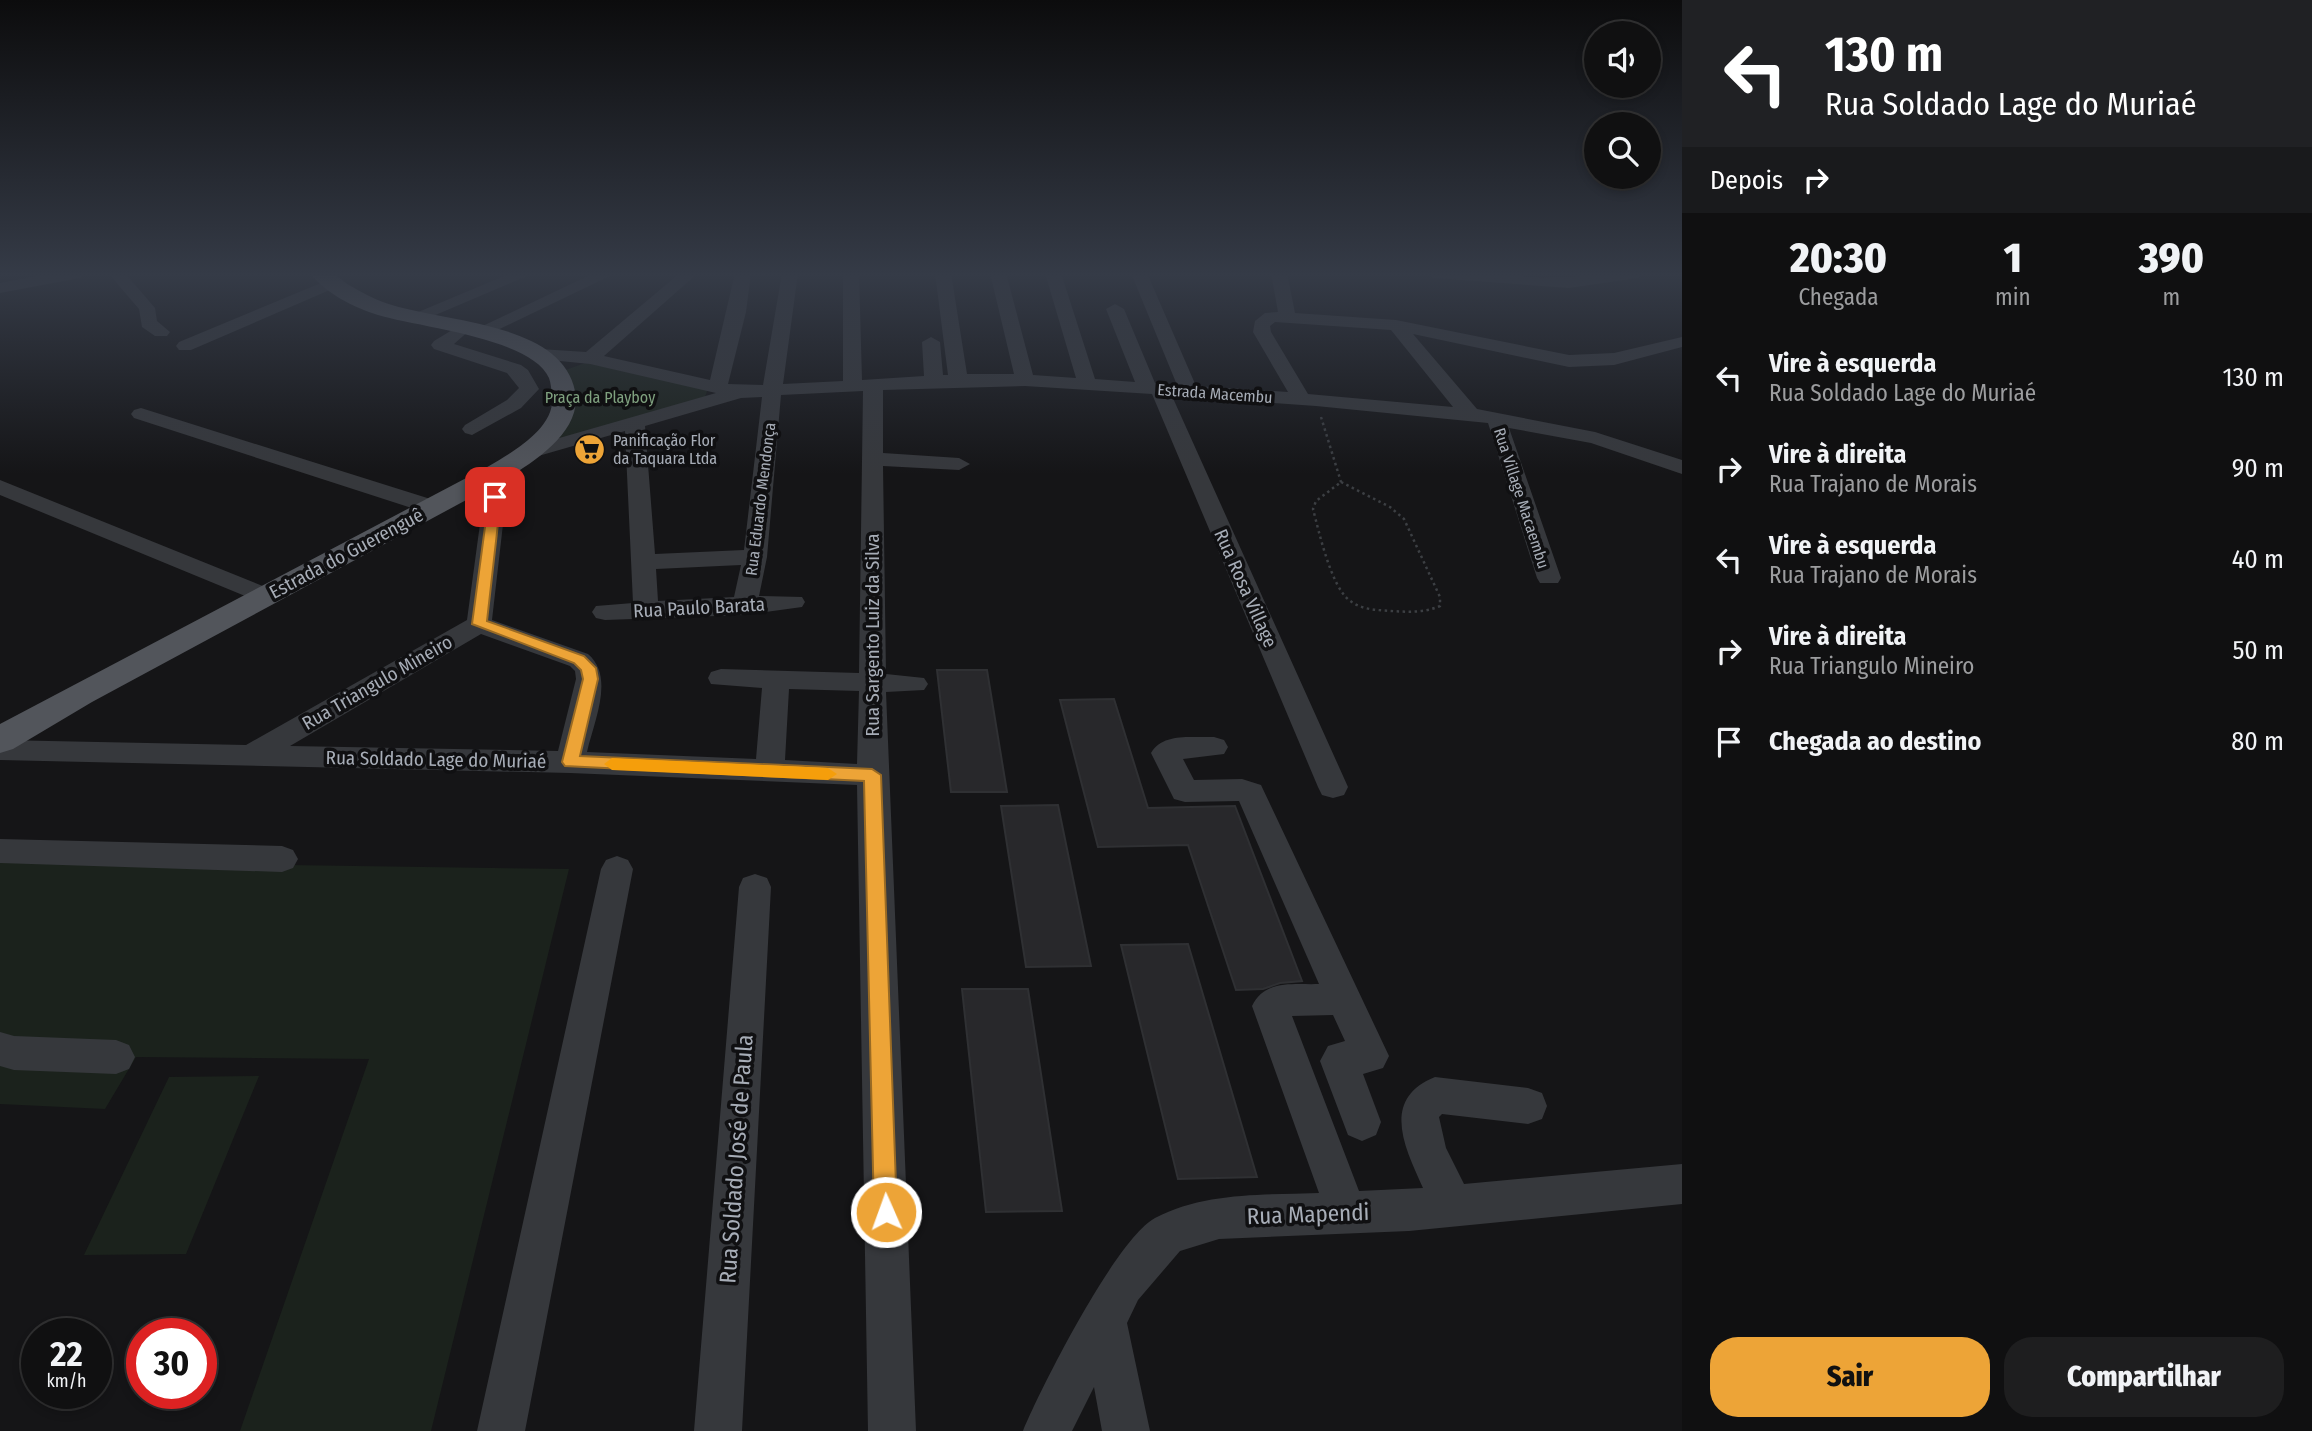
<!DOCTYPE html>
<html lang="pt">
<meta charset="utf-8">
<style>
:root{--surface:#101011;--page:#1e1e1f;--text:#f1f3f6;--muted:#9c9d9f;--line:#303031;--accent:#eda437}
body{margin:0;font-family:"Fira Sans Condensed",sans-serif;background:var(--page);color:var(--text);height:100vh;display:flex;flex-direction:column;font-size:26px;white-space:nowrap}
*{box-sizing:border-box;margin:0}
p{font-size:23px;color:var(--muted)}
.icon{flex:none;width:38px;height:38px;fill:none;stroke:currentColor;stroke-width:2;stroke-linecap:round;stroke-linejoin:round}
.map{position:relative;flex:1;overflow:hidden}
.sheet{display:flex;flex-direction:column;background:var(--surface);width:630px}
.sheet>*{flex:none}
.guide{background:#202124;color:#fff;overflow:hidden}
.buttons{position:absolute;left:1584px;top:21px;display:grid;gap:14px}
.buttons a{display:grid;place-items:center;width:77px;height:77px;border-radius:50%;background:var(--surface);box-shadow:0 4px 10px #0003,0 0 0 2px var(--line);font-size:35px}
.speed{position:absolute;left:21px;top:1318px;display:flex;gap:14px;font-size:35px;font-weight:700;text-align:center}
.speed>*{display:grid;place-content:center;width:91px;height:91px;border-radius:50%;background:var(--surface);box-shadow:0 4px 10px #0003,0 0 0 2px var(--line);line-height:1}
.speed small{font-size:18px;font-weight:400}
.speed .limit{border:10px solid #d22;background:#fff;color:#111}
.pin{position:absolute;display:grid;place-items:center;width:60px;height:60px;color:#fff;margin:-30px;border-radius:14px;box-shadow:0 4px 10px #0006}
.me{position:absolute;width:77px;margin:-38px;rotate:358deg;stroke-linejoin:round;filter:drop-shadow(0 0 5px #0008)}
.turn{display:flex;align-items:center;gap:24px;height:147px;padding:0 28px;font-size:32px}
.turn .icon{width:91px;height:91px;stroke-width:2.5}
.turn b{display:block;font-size:49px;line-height:60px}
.then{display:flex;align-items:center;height:66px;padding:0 28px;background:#0003;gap:14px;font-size:26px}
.eta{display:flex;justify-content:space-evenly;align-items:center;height:119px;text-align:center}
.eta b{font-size:42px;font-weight:800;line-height:49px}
.cta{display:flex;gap:14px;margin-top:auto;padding:14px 28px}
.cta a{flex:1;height:80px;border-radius:28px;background:var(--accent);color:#111;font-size:28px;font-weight:800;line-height:80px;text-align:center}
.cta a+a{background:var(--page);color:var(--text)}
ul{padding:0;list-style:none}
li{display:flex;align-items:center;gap:21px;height:91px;padding:0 28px}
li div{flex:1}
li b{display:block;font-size:26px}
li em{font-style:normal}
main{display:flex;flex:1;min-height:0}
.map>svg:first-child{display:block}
.green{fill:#1b221c}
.building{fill:#28282b;stroke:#2f3033;stroke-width:2}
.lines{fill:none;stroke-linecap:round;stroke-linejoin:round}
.path{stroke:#3c3f43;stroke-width:2.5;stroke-dasharray:2.5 3.5;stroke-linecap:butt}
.minor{fill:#36383c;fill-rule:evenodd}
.major{fill:#52555b;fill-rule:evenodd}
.route{fill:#eda437;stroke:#9a6b24;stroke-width:2}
.slow{fill:#f59e0b}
.labels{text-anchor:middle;stroke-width:7;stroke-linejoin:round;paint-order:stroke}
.far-street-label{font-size:16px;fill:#a7adb7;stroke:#101012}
.far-park-label{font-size:16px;fill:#7fa17f;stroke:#101012}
.far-poi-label{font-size:16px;fill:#a7adb7;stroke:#101012;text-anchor:start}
.street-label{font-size:19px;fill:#a7adb7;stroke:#101012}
.near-street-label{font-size:23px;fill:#a7adb7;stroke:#101012}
</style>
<main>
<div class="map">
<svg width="1682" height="1431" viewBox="0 0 1682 1431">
<rect width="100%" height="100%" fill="#151517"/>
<path class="green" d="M585,363L709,386L705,397L539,447L548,439L560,372Z
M0,861L569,869L431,1431H240L369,1059L136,1057L105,1109L0,1104Z
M259,1076L186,1254L84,1255L169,1077Z"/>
<path class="building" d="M937,670H987L1007,792H951Z
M1114,699L1148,808L1235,806L1302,981L1280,983L1263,989L1236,990L1188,845L1098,847L1060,700Z
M1058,805L1091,966L1026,967L1001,806Z
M1188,944L1257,1177L1178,1179L1121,945Z
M962,989H1028L1062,1211L986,1212Z"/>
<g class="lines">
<path class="path" d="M1321,417L1341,482
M1341,482L1390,507L1404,519L1440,597V606C1424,613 1408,612 1391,611C1377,610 1361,610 1349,600C1331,586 1319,532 1313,509L1316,501Z"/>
<path class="minor" d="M52,273H88L80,278L0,293V283Z
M108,273H125L155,308L157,321L170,332L167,336H155L142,327L139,309Z
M511,273H534L419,322L413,323L404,318Z
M594,273H616L485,336L479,337L470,332Z
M680,273H698L604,356L710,380L735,273H751L746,312L728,384L763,385L782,273H798L783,384L843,381V273H859L862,380L924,376L922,342L931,337L940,342L943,375H948L935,273H951L967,374H1014L990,273H1006L1033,375L1076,378L1045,273H1061L1095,379L1135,382L1106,309L1115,304L1124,309L1155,383L1177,385L1131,273H1147L1196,386L1288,392L1253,332L1255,321L1265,313L1278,312L1271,273H1287L1295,313L1396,320L1569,355L1614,353L1682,337V347L1614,365L1569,367L1413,334L1477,409L1595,432L1682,460V474L1591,443L1509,428L1561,578L1558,583H1540L1537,578L1488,423L1316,406L1172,396L1348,787L1344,795L1333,798L1322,795L1318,787L1152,394L1025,386L883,390V453L959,458L970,464L959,470L883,466L886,674L924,678L928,684L924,690L886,692L916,1431H868L857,785L570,773L0,760V740L246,745L467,620L487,472L498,466L509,472L492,620L588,654C615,677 594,721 587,752L756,759L762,688L711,684L708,678L711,672L721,669L859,673L863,391L781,395L767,557L759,596L802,597L805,602L802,607L744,615L605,620L596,618L592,612L596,606L633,603L625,431L528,459L518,453L521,449L716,393L590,364L540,359L531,354L540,349L586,352ZM1275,322L1391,330L1453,407L1308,394L1271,332L1270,326ZM762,397L744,550L655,554L645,426L741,398ZM741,565L734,597L658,601L656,569ZM481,634L570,666L575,671L576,679L558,751L290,746ZM789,689L859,691L857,764L785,760Z
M1426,273H1490L1542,278L1646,273L1638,278L1569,288L1434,278Z
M333,278L341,283L339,286L191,350H179L176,346L179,342Z
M462,324L471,329L454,344L521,365L528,370L539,389L521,408L472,435L465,433L462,429L465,425L507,400L519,388L507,373L434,349L431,345L434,341Z
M141,408L440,502L443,507L440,512H424L134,418L131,414L134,410Z
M0,480L275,591L278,596L275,601H257L0,495Z
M1214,737L1224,740L1228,747L1224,754L1183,759L1194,780L1242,779L1261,785L1389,1056L1383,1068L1363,1074L1381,1122L1376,1135L1362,1141L1348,1135L1320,1061L1328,1046L1345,1041L1333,1015L1292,1016L1359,1191L1423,1188C1405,1148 1380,1099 1435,1077L1528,1088L1542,1093L1547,1106L1542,1119L1528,1124L1442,1114L1439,1117L1446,1148L1464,1184L1682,1164V1204L1409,1231L1219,1239L1180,1251L1138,1300L1127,1323L1150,1431H1102L1094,1387L1072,1431H1023C1041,1387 1117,1238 1155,1218C1205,1192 1264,1195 1319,1193L1252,1006C1265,979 1293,985 1319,984L1239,801L1185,802L1174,799L1151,753C1163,732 1193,738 1214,737Z
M0,839L282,846L293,850L298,859L293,868L282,872L0,863Z
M617,856L628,860L633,869L525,1431H477L601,869L606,860Z
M755,874L767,878L771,887L742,1431H694L739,887L743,878Z
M0,1032L14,1036L116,1040L129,1045L135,1057L129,1069L116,1074L14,1070L0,1066Z"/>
<path class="major" d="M310,273C317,273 325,272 332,273C337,275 344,282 349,285C363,293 377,301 392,305C446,322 562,323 575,391C583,430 536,461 507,478L92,702L13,749L0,753V724L489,466C512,452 557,428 552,394C551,389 551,383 549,378C532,338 417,327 378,315C355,308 325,293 310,273Z"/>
</g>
<linearGradient id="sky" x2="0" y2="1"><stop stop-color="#0c0c0d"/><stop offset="0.58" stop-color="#353b47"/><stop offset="1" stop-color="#353b47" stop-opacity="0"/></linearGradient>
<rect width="1682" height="474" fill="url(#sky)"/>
<path class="route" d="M495,494L501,497L487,621L584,656L596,668L598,679L580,756L872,769L881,775L897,1212L894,1221L886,1224L877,1221L874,1212L864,781L565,766L562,762L583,679L581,670L574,663L472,624L489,497Z"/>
<path class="slow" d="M612,758L828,768L837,774L828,780L612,770L604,764Z"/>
<defs>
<symbol id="supermarket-disc" viewBox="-11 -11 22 22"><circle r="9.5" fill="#eda437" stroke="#101012"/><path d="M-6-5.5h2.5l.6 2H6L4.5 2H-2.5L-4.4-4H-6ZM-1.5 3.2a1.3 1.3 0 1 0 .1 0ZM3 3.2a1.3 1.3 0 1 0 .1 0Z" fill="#111"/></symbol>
</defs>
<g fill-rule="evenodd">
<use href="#supermarket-disc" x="572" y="432" width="35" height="35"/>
</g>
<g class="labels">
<g class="far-street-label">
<text transform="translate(1215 393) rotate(4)" y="6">Estrada Macembu</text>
<text transform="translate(1522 498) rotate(72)" y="6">Rua Village Macaembu</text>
<text transform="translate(760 499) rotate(-83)" y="6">Rua Eduardo Mendonça</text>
</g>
<g class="far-park-label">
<text x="600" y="403">Praça da Playboy</text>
</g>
<g class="far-poi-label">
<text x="613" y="446">Panificação Flor<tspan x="613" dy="18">da Taquara Ltda</tspan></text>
</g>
<g class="street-label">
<text transform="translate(346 553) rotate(-28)" y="7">Estrada do Guerenguê</text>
<text transform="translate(1246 588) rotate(66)" y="7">Rua Rosa Village</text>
<text transform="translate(699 607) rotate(-3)" y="7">Rua Paulo Barata</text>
<text transform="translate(872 635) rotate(-90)" y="7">Rua Sargento Luiz da Silva</text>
<text transform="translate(377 682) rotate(-30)" y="7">Rua Triangulo Mineiro</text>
<text transform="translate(436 759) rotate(1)" y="7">Rua Soldado Lage do Muriaé</text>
</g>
<g class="near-street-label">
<text transform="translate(736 1159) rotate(-86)" y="8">Rua Soldado José de Paula</text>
<text transform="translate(1308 1214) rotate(-2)" y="8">Rua Mapendi</text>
</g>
</g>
</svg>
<div class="buttons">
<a><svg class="icon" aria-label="sound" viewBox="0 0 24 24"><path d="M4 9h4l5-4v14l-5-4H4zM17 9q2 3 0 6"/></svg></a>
<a><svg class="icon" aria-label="search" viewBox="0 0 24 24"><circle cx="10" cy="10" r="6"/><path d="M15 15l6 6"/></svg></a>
</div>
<div class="speed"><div>22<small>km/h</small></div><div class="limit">30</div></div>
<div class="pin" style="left:495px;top:497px;background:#d93025"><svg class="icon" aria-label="arrive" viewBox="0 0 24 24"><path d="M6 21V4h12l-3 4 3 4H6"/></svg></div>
<svg class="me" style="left:886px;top:1212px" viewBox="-20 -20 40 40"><circle r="17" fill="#eda437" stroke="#fff" stroke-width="3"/><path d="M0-11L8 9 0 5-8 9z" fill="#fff"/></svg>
</div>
<section class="sheet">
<div class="guide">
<div class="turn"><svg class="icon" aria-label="left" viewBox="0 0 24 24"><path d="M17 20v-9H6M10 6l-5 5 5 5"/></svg><div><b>130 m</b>Rua Soldado Lage do Muriaé</div></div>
<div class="then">Depois<svg class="icon" aria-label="right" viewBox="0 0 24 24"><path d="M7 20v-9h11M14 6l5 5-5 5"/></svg></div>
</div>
<div class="eta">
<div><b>20:30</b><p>Chegada</p></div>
<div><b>1</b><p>min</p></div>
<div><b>390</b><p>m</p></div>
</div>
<ul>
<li><svg class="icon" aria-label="left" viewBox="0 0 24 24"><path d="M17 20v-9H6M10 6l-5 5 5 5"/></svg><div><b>Vire à esquerda</b><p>Rua Soldado Lage do Muriaé</p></div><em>130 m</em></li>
<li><svg class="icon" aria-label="right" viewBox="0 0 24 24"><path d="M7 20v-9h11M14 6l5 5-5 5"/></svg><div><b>Vire à direita</b><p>Rua Trajano de Morais</p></div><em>90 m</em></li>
<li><svg class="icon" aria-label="left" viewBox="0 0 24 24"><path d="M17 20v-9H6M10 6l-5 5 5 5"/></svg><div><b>Vire à esquerda</b><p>Rua Trajano de Morais</p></div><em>40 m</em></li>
<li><svg class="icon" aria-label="right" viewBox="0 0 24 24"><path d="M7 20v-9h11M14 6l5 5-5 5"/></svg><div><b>Vire à direita</b><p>Rua Triangulo Mineiro</p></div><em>50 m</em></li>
<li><svg class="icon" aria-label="arrive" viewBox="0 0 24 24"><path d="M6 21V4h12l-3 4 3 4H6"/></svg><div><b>Chegada ao destino</b></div><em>80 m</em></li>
</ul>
<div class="cta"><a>Sair</a><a>Compartilhar</a></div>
</section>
</main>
